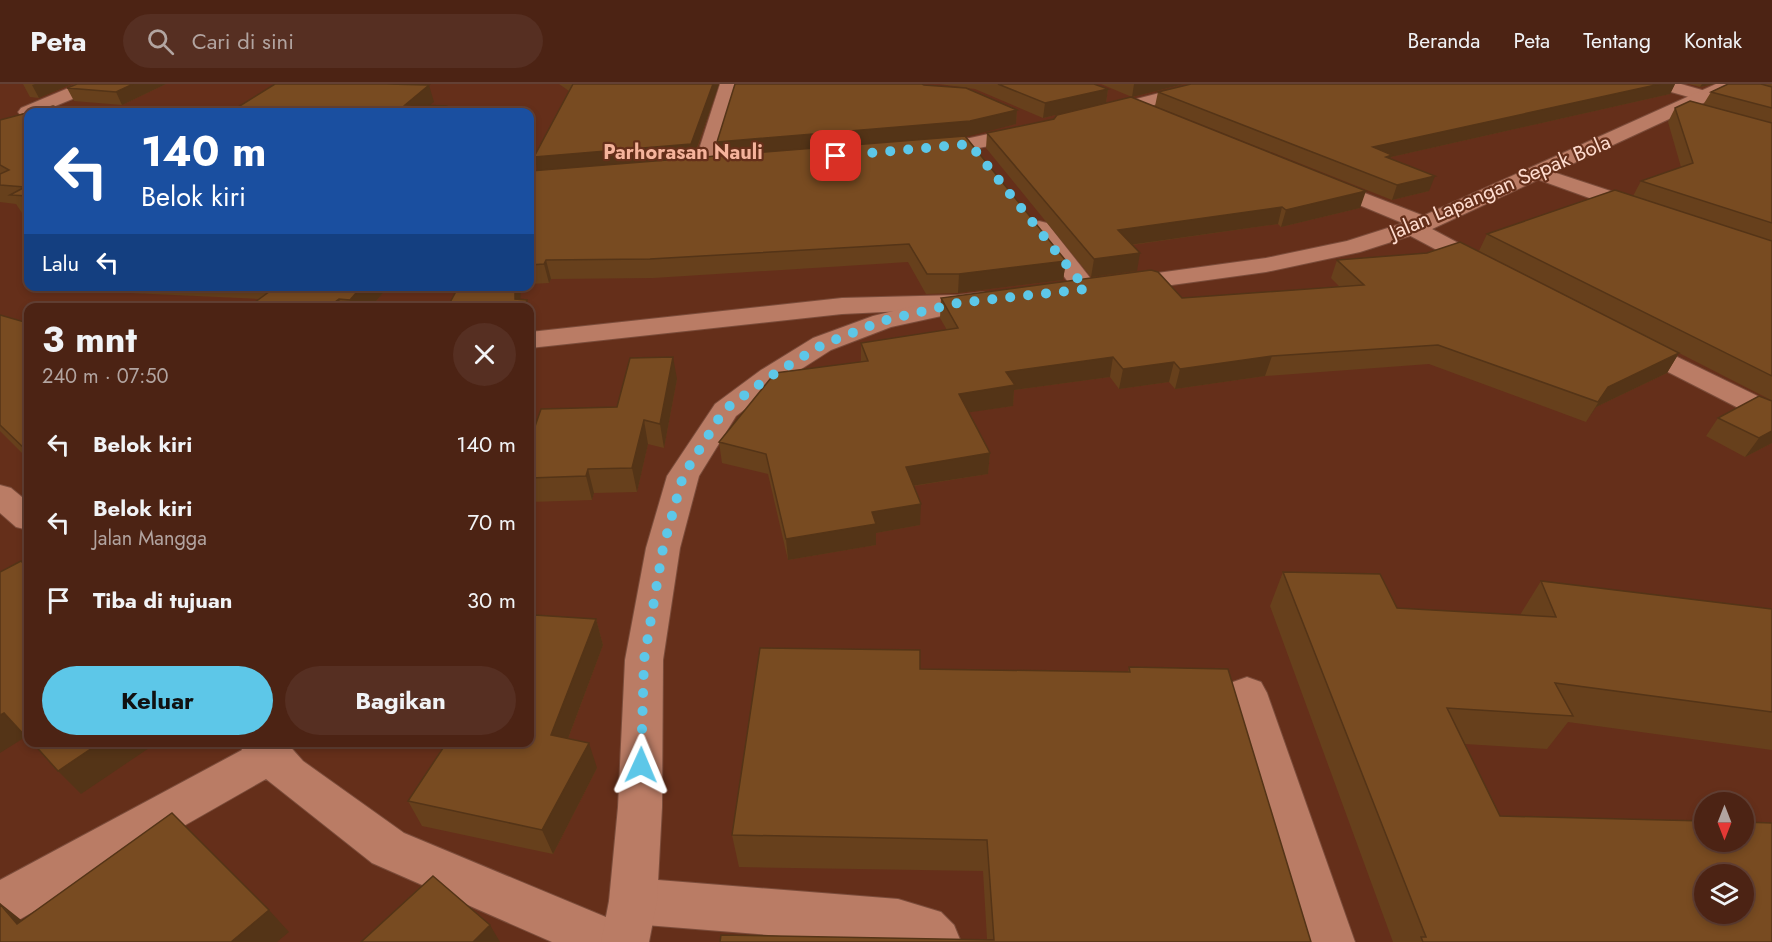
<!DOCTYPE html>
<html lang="id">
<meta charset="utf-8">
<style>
:root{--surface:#4c2314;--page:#562f22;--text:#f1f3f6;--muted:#b2a4a0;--line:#634034;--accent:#5dc7e8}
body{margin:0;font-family:Jost,sans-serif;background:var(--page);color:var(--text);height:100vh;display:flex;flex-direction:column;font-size:22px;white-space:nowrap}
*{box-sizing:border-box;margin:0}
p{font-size:20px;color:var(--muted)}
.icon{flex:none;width:33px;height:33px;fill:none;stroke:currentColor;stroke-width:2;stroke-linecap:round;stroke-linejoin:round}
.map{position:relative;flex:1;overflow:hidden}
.details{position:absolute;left:24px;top:219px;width:510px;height:444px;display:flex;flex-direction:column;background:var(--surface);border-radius:12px;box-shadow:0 3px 9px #0003,0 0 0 2px var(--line)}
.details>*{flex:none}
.guide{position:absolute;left:24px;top:24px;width:510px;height:183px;border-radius:12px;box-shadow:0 3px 9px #0003,0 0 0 2px var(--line);background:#1a4fa0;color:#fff;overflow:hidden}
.needle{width:39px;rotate:180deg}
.controls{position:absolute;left:1694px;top:708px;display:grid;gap:12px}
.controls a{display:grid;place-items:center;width:60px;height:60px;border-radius:50%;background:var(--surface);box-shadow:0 3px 9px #0003,0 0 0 2px var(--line);font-size:30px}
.pin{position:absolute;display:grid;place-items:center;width:51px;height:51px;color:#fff;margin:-26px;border-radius:12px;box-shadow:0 3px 9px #0006}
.me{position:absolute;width:66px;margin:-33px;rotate:1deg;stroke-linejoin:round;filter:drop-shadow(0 0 4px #0008)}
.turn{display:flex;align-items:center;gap:21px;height:126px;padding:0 18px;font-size:27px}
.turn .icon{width:78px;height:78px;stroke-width:2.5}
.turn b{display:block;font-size:42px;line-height:51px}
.then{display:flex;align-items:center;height:57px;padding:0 18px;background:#0003;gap:12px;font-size:22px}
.round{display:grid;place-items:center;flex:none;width:63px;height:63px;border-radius:32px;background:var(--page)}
.headline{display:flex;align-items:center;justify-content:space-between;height:102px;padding:0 18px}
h1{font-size:36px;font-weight:700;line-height:45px}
.cta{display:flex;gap:12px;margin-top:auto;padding:12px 18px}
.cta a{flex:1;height:69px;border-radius:36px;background:var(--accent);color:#111;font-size:24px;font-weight:700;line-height:69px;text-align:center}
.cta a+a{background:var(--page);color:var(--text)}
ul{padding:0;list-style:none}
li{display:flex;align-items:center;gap:18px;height:78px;padding:0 18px}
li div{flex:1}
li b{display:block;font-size:22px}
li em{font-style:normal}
header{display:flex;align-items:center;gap:36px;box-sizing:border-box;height:84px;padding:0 30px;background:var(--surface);border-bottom:2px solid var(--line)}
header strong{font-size:28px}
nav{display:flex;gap:33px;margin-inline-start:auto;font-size:21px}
.search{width:420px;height:54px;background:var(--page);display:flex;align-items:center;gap:15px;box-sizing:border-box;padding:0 21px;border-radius:33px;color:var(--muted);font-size:22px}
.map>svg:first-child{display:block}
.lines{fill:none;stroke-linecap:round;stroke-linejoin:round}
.minor-casing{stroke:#7b4c3a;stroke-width:2}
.tertiary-casing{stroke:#7b4c3a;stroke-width:2}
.minor{fill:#ba7c65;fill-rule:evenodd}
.tertiary{fill:#ba7c65;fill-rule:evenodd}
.wall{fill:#67401c}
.shaded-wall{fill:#543417}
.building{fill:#784b21;stroke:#543417;stroke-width:1.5;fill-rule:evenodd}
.route{stroke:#5dc7e8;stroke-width:10;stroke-dasharray:0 18}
.labels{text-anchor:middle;stroke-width:4.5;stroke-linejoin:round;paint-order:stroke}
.far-quarter-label{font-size:20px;font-weight:bold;fill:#f5b39b;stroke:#652f1a}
.street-label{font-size:21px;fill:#fedccf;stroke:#652f1a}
</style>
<header>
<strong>Peta</strong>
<div class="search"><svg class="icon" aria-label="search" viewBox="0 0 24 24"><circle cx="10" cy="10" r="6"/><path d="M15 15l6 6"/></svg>Cari di sini</div>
<nav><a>Beranda</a><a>Peta</a><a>Tentang</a><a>Kontak</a></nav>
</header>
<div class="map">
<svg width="1772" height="858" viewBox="0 0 1772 858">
<rect width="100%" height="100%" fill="#652f1a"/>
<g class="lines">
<defs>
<path id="minor" d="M78,0H102L99,4L41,28H28V33L21,32L18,28L21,24Z
M720,0H738L714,81L711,85H697L694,81Z
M1194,0H1223L1220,4L1100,35L1091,30L1094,26Z
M1654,0H1681L1709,8L1712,12L1703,17L1657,4Z
M1029,41L1038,47L1036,51C1017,56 928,79 917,64L927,58L970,54Z
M1538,83L1650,120L1653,125L1650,130H1634L1531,93L1528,89L1531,85Z
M1323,93L1432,135L1435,140L1432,145L1496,179L1500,184L1496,189L1488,191L1480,189L1405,149L1402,144L1405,140L1316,103L1313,99L1316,95Z
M1039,137L1047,139L1095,200L1098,205L1095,210L1086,212L1077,210L1028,144L1031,139Z
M958,211L967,214L971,219L967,224L842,230L530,264V248L842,214Z
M1632,251L1772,319V339L1762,336L1623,265L1619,259L1623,253Z
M0,401L11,404L28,418V446L16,443L0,429Z
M1247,593L1261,598L1267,609L1355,858H1307L1227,609L1233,598Z
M239,658H286L303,677L404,749L625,841L632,858H552L372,779L266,695L17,837L0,844V796L242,666Z
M633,794L898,815L941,828L954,841L961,858H855L633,840L616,833L609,817L616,801Z"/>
<path id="tertiary" d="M1716,0H1739L1736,4L1432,145L1360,168L1266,188L1121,208L1112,206L1109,201L1112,196L1121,194L1266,174L1347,157L1416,135Z
M983,208L992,211L996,216L992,221L891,243L831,266L781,298L736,332L699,392L680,464L663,576L662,723L657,817L649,858H601L609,817L618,723L625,576L646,464L667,392L715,320L761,286L813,254L873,232L958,211Z"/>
</defs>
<use href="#minor" class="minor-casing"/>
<use href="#tertiary" class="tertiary-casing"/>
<use href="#minor" class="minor"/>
<use href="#tertiary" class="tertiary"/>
</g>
<path class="wall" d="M23,0H72L39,14L30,13Z
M166,0L122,21L74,17L67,4Z
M559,0H719L694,74L719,71L717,58L924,1L1017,26L1016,40L965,52L1066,177L1063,196L958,209L926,210L908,178L653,194L551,195L549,199L530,200V87L538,86L534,73L569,7Z
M939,0H1094L1108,5L1106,19L1043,34L975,5Z
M1101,0H1184L1132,13Z
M1191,0H1675L1670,10L1391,73V74L1429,107L1392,116L1155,22L1158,8Z
M1689,0H1714L1700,3Z
M1728,0H1772V359L1745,373L1706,352L1718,334L1771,316L1679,269L1667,289L1596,323L1586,338L1429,280L1265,292L1175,305L1169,298L1119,305L1110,293L1014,306L1013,322L969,328L990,369L988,390L914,402L920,441L876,449V461L788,476L768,390L722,379L719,358L861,277V259L947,246L940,234L941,214H1182L1340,203L1331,194L1337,176L1624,241L1479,167L1487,150L1633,112L1641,97L1681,83L1668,38L1675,24L1703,21L1711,8Z
M28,28V130L22,129L16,120L0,118V36Z
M987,49L1360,124L1281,143L1278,140L1132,161L1137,187L1091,193L986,64Z
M104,202H389L370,224H247L259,215L108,208Z
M0,231L28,239V377L23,370L0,347Z
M677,295L664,364L648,360L637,408L594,409L592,416L530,418V357L617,323Z
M1283,488L1397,524L1520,531L1541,497L1772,525V666L1568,638L1547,665L1465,660L1500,732L1772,858H1393L1270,522Z
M596,535L603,561L568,655L597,684L553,770L422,742L408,717L530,658Z
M1129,583L1311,858L987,855L983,787L739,783L732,751L920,585L1128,588Z"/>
<path class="shaded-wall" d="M35,0H72L39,14L32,1Z
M133,0H166L122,21L116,8Z
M713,0H719L693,75L538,88L534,73Z
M1134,0H1184L1132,13Z
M1660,0H1675L1670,10L1391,73L1387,86L1373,63Z
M1702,0H1714L1700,3Z
M429,1L434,18L421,28L405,21Z
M1108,5L1106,19L1043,34L1045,19Z
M446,22L448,28H439Z
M1017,26L1016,40L970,52L719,72L717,58Z
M1435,92L1429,107L1392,116L1397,101Z
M1366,107L1360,124L1281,143L1286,126Z
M1282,123L1278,140L1115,163L1118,146Z
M1140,169L1137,187L1091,193L1094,175Z
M546,176L551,195L549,199L544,180Z
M1066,177L1063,196L958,209L959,190Z
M362,202H389L370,224H353L350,216Z
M515,202H521L520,224L515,215Z
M339,215L342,224H327Z
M527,216L529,224H524Z
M530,225L532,235L530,242Z
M1679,269L1667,289L1596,323L1586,338L1608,303Z
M1272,272L1265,292L1175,305L1180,285Z
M673,273L677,295L664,364L660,340Z
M1113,273L1110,293L1014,306L1013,322L958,330L959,310L1006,288Z
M1174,278L1169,298L1119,305L1123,285Z
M644,336L648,360L637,408L632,384Z
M1772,347V359L1745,373L1759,354Z
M990,369L988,390L905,403L906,383Z
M588,385L594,409L592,416L586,392Z
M921,420L920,441L876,449V461L788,476L786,455L872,428Z
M596,535L603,561L560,676L551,651Z
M4,629L27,652L0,669V631Z
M101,658H158L81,710L58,687Z
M589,659L597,684L553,770L542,746Z
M0,819L25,839L17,840Z
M269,826L289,848L277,858H231Z
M490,841L500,858H473Z"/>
<path class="building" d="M77,0H133L116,8L67,4Z
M275,0H387L429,1L405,21L446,22L439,28H230Z
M573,0H713L691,60L534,73Z
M735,0H922L924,1L966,4L1017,26L970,37L717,58Z
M998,0H1094L1108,5L1045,19Z
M1191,0H1660L1373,63L1392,71L1386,73L1435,92L1397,101L1158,8Z
M1728,0H1761L1772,3V24L1711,8Z
M1131,13L1366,107L1286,126L1282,123L1118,146L1140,169L1094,175L987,49L1054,35L1057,31Z
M1690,17L1772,39V139L1641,97L1693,79L1675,24Z
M53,22L69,28H28V112L10,111L25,103L0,101V90L9,86L0,81V36Z
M965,52L1066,177L959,190H927L909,160L650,175L546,176L544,180L530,181V87Z
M1615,106L1772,157V292L1487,150Z
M1460,158L1679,269L1608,303L1598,318L1438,261L1272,272L1180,285L1174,278L1123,285L1113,273L1006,288L1015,301L959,310L990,369L906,383L921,420L872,428L876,440L786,455L766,370L719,358L775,289L868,277L861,259L958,244L941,214L1151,186L1158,188L1182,214L1364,201L1337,176L1427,169Z
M277,202H362L350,216L339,215L327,224H247Z
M459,202H515V215L527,216L524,224H447Z
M0,231L28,239V375L23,369L27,367L0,341Z
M673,273L660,340L644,336L632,384L588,385L586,392L530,394V357L541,325L617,323L630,274Z
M1759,312L1772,317V347L1759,354L1718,334Z
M21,477L28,484V655L4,629L0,631V488Z
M1283,488L1380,490L1397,524L1556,533L1541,497L1772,525V628L1555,599L1573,632L1447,624L1500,732L1704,737V758H1743V738L1772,739V858H1423L1421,853H1426ZM1704,790H1743V830H1704Z
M534,531L596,535L551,651L589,659L542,746L408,717L447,658H530V542Z
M760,564L920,566V585L1130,588L1129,583L1228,585L1311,858H720L721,851L994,856L987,756L732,751Z
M32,658H101L58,687Z
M172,729L269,826L231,858H0V820L17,840Z
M433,792L490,841L473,858H361Z"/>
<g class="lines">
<path class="route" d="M641,681L644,576L663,464L683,392L724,326L771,292L822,261L882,237L958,219L1086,205L970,60L836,72"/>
</g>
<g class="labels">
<g class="far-quarter-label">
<text x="683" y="75">Parhorasan Nauli</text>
</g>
<g class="street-label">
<text transform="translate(1500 103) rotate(-23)" y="7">Jalan Lapangan Sepak Bola</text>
</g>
</g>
</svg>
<div class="controls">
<a><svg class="needle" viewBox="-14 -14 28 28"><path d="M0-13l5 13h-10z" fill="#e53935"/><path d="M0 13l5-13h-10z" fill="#b2a4a0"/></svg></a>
<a><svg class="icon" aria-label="layers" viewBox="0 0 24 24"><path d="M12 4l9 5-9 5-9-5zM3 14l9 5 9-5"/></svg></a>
</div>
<div class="pin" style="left:836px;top:72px;background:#d93025"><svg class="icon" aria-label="arrive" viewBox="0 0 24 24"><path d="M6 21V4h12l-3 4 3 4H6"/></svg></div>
<svg class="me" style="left:641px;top:681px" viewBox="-20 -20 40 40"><path d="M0-17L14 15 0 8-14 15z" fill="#5dc7e8" stroke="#fff" stroke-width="4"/></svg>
<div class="guide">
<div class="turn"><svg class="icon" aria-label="left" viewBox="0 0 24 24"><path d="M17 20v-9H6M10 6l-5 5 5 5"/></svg><div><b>140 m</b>Belok kiri</div></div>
<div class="then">Lalu<svg class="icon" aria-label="left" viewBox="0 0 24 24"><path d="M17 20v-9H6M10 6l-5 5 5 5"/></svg></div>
</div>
<section class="details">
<div class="headline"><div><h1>3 mnt</h1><p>240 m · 07:50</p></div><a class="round"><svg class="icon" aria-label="close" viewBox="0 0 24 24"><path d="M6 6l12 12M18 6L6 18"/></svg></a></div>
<ul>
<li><svg class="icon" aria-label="left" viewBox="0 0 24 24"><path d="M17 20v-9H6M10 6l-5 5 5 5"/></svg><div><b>Belok kiri</b></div><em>140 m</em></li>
<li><svg class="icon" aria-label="left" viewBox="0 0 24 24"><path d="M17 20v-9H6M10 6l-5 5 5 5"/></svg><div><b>Belok kiri</b><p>Jalan Mangga</p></div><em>70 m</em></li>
<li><svg class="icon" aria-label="arrive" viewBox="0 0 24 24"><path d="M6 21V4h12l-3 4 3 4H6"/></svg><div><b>Tiba di tujuan</b></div><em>30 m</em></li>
</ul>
<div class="cta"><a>Keluar</a><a>Bagikan</a></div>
</section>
</div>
